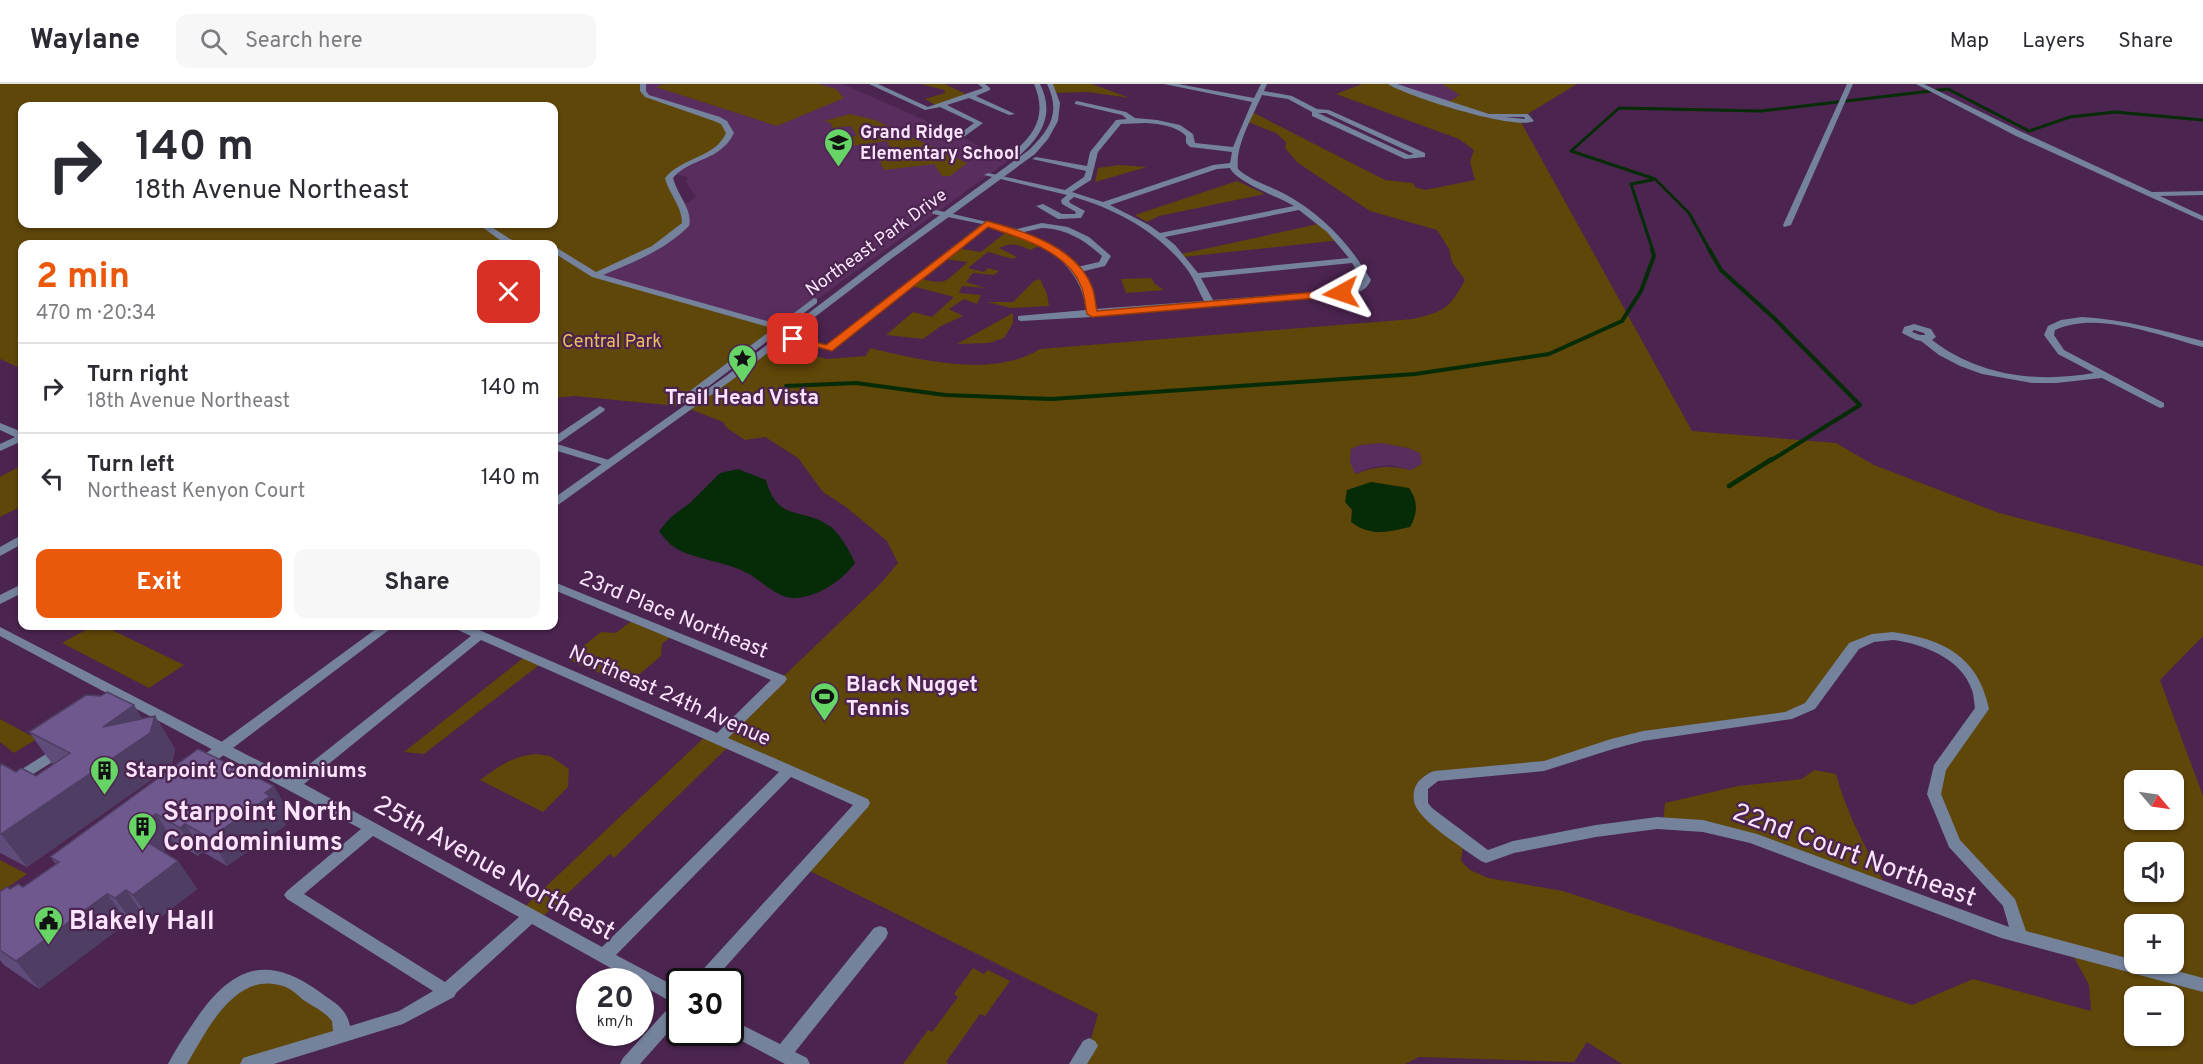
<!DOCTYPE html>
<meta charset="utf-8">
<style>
:root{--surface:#fff;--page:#f7f7f7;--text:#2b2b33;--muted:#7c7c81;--line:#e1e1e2;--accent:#ea580c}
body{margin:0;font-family:Overpass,sans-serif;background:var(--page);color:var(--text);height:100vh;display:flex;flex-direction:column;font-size:22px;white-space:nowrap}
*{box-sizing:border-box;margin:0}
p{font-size:20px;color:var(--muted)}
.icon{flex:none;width:33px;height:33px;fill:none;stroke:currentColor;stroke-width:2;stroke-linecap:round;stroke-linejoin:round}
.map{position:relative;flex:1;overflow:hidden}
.drawer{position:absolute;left:18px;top:156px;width:540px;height:390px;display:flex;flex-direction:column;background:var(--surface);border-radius:12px;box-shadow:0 2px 4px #0004}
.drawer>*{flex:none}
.top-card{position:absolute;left:18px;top:18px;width:540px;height:126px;border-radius:12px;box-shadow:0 2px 4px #0004;background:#fff;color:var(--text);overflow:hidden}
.needle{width:39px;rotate:119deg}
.controls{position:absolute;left:2124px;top:686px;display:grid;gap:12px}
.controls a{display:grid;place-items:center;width:60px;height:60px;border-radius:12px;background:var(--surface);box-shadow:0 2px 4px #0004;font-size:30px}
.speed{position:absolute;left:576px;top:884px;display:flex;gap:12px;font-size:30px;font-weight:700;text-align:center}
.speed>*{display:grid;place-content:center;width:78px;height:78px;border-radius:50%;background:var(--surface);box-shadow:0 2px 4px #0004;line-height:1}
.speed small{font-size:15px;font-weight:400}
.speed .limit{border:3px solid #111;border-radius:9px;background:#fff;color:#111}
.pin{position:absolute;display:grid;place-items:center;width:51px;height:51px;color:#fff;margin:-26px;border-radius:12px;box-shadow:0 3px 9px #0006}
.me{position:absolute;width:66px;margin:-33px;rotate:265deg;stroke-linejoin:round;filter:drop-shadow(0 0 4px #0008)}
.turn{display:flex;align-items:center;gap:21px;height:126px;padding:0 18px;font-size:27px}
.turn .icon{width:78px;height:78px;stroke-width:2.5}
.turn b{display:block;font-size:42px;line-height:51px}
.round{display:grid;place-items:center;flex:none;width:63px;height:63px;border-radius:12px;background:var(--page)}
.overview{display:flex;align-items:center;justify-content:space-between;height:102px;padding:0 18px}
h1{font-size:36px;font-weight:700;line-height:45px;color:var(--accent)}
.cta{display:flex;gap:12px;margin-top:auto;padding:12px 18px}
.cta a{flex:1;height:69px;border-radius:12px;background:var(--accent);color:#fff;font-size:24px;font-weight:700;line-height:69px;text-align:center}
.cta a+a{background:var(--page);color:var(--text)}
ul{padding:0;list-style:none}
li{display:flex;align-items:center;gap:18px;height:90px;padding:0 18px;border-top:2px solid var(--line)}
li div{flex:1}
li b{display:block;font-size:22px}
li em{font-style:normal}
header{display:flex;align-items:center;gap:36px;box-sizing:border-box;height:84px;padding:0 30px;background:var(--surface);border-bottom:2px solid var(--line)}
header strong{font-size:28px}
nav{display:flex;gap:33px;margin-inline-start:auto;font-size:21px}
.search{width:420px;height:54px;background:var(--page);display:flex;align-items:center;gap:15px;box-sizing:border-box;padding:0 21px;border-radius:12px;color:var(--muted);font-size:22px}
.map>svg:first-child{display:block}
.built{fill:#592e5e}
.green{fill:#5f4609;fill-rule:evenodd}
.water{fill:#052c06}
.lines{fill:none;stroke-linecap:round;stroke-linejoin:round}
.stream-far2{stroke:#052c06;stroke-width:3}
.stream-far1{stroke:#052c06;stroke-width:4}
.stream{stroke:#052c06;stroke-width:4.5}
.minor{fill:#74829c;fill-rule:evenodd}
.tertiary{fill:#74829c;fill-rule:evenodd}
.wall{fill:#5f4c7a}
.shaded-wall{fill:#4e3e63}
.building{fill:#6f588e;stroke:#4e3e63;stroke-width:1.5}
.route{fill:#ea580c;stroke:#983908;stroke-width:1.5}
.labels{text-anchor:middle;stroke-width:4.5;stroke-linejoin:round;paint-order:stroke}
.far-poi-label{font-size:18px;font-weight:bold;fill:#fce4fe;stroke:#4b244f;text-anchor:start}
.far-street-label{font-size:18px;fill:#fce4fe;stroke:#4b244f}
.far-park-label{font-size:18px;fill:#edbe5f;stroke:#4b244f}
.poi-label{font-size:21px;font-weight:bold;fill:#fce4fe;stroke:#4b244f;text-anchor:start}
.street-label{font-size:21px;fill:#fce4fe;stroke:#4b244f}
.near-poi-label{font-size:26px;font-weight:bold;fill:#fce4fe;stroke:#4b244f;text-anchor:start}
.near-street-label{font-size:26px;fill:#fce4fe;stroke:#4b244f}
</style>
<header>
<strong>Waylane</strong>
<div class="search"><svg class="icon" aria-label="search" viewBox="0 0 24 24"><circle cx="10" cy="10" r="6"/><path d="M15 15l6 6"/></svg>Search here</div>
<nav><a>Map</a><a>Layers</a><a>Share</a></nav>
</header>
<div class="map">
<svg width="2203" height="980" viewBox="0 0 2203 980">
<rect width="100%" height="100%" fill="#4b244f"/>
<path class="built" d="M643,0H843L958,51L995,70L1012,74L779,243L595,191L680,119H688L696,113L686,98L688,93L672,90Z
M1391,0H1442L1460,11L1446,19Z
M1381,359L1408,364L1420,369L1422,380L1411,386L1391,381L1372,383L1354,390L1350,378L1351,365L1360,361Z"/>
<path class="green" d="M0,0H643L647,12L717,35L727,43L725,59L675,86L669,94L687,133L675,152L596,191L779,243L677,322L575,312L554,314V160H22V285L0,275ZM22,22H554V140H22Z
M664,0H818L836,5L844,14L777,42L656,3Z
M921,0H945L970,12L937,22L925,15L945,9L944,6Z
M1050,0H1092L1130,14L1088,8L1054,9Z
M1362,0H1391L1446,19L1460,11L1442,0H1577L1526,31H1495L1521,38L1692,347L1836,359L1874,381L1999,429L2203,482V552L2160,596L2203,712V980H1622L1587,958L1574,978L1419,973L1405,980H1078L1089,962L1098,930L804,784L863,719L730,661L614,774L610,770L539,836L521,826L707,651L718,655L881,499L898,479L887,457L846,423L823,408L798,374L765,353L745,356L727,344L723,338L687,324L781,253L800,257L791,265L827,275L866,272L870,264C919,276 994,294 1040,265L1413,235C1445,227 1449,225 1465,196L1452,178L1449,165L1437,146L1370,127L1298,79L1285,64L1286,58L1276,49L1248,38L1252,28L1385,96L1413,99L1415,103L1425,106L1475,96L1470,78L1474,66L1459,55L1336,10ZM1381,359L1408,364L1420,369L1422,380L1411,386C1390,381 1375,382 1355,390L1350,378L1351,365L1360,361ZM1864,556H1911L1965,582L1982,625L1934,701L1954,759L2014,829L2020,853L2069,864L2089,901L2091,927L1973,895L1912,921L1563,807L1488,794L1470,786L1461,777L1463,763L1420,712L1434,692L1544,682L1643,652L1801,627ZM2134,696H2174V735H2134ZM2134,768H2174V807H2134ZM2134,840H2174V879H2134ZM2134,912H2174V951H2134Z
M850,30L875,36L967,79L950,92H942L934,80L884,86L876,70L892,68L887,57L844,63L837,54L857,52L851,42L832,44L831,39L824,37Z
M1119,81L1147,83L1095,98L1098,84Z
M1237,97L1265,110L1159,132L1147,138L1135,131Z
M1323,139L1341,156L1183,173L1181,170Z
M1009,146L1044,160L1030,166C1019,160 1011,158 999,164L1017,173L1013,175L988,168L968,184L984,188L988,184L999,187L994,191L973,189L966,198L985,204L962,202L959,209L981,211L977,220L964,215L949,225L963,232L941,242L923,255L886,251L913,228L932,233L954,213L908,201L917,194C948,201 942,200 968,178L942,175L956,164L981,168Z
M1151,194L1155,200L1164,206L1126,209L1121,195Z
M1040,195L1047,210L1049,222L1011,224L987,218H1013L1034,197Z
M1013,229V239L1004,254L989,259L957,260Z
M22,381V422L0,433V393Z
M634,535L673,551L662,560L661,572L627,601L567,575L601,548L616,549Z
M93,542H104L184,581L149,604L62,559Z
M527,571L543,578L424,670L404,668Z
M0,635L37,655L14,669L0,658Z
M536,670L550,672L569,685L568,703L543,728L480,696C498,683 512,672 536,670Z
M1814,686L1836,690C1847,732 1868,767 1888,806L1752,754L1663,739L1665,719L1738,702L1802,695Z
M0,776L27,790L0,809Z
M973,884L984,890L988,886L1010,897L985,932L980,930L946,978L949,980H903L928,946L932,948L958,913L954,910Z
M272,893L336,927L341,951L249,980H177L219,916Z"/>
<path class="water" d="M738,385L766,396C778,440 803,422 831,443C841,451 850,468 855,479C843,496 819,512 797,514C779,516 763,498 749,490C728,478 704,477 683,468C673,464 665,456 659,447L671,433L690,419L720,389Z
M1371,398L1409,404C1418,416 1418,430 1410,443C1388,448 1371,453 1351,438L1352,426L1345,418L1347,406Z"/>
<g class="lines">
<path class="stream-far2" d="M1652,96L1631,100L1653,167
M1710,167L1689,129L1655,95L1571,67L1619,24L1761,27L1948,5L2029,47L2070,33L2115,28L2203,36"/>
<path class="stream-far1" d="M1709,165L1721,186L1774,234L1860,321L1770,377
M786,302L856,299L945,311L1052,315L1415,290L1549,270L1622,237L1641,207L1654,172L1652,165"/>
<path class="stream" d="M1729,402L1772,375"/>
<path class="minor" d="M640,0H646V7L649,11L720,33L727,37L734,49C720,78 691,73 673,94C677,111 693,125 689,142C665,166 634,178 603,191L792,244V248H786L592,193L554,169V164H557L596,188L652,162L682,139C682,122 669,110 665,94C682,73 715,74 726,49L721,40L714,37L645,13L640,7Z
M869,0H878L928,23L983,4L978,0H985L990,4V6L976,12L1015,30L1009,31L969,14L947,21L983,39L961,55L957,53L958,51L974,39L940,23L925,26Z
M1164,0H1178L1254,14L1261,0H1267L1264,7L1292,12L1317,25L1329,26L1425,69V73L1405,75L1312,32V28L1288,15L1262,11C1253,32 1235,61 1238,85C1251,97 1268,101 1283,109C1322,130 1349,159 1371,196C1365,209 1354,210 1341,212L1096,231L1092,233L1021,237L1018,236V232L1086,226C1085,219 1083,210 1080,203C1064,167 1025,152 989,142L831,266L781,256L776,253L781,250L826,261L982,140L933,130L932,128L936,126L1017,145L1042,139L1068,143L1089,153L1111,172L1105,182L1080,188L1090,204L1095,225L1204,217C1199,208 1195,197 1189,188C1162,150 1118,126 1074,113L1069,117L1070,119L1085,127L1081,134L1058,135L1036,122L1043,120L1062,130H1075L1076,128L1062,120L1061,116L1067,111L984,91L988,89L1065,106L1084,93L1086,87L1032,75L1036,73L1087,82L1090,68L1116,36L1127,35L1122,31L1075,20V18L1077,17L1126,28L1135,34L1157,36L1180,41L1193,50L1195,59L1233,63L1252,18ZM1318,29H1326L1414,70L1409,71ZM1146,39C1161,40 1176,42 1186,52V59L1190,63L1232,68L1230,79L1213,81L1103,118L1072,108L1091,96L1098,68L1121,40ZM1230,84C1236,98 1279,113 1294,122L1160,149L1149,141L1110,121L1217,85ZM1299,126L1327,148L1349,174L1198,189L1175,161L1165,153ZM1042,144C1067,145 1084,156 1102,172L1099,178L1077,183L1058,166L1024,148ZM1352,179L1363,196L1357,203L1341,206L1213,216L1201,194Z
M1388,0H1397L1489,30H1528L1534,37C1516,47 1406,12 1388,0ZM1505,33H1524L1525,35Z
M1847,0H1853L1791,141L1784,143L1783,141Z
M1916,0H1924L2022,48L2152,108L2203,107V111L2160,112L2203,132V137L2016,52Z
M478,140H487L510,155L525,160L504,159Z
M2082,233C2124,235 2163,247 2203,257V263C2160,252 2097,226 2055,246L2054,251L2064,266L2164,319V323L2160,324L2102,294L2056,299H2032L1982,290L1960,282L1939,271L1921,257L1916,256L1902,249L1904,243L1914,240L1931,245L1936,253L1932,256C1979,292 2036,299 2094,289L2058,270L2044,251L2048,242L2061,236ZM1914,246L1924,249L1925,251H1920L1912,248Z
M600,322L605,325L604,327L557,360L612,377L613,379L612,381H604L554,366V353Z
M0,339L22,348V357L0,367V360L15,353L0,346Z
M18,453H22V460L0,472V463Z
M554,498L785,592L787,595L785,598L728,654L868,715L870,719L868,723L713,897H695L697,892L853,721L791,693L616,871L680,905V935L640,980H620L623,974L673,919L640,900V897H634L532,840L456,909L454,913L403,940L274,980H240L243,974L249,972L333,947L332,937C324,927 312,922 302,915C297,910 290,904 283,902C235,886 206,948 187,980H168C175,966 184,953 192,941C226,889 261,866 317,906C331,917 346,922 350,942L399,927L433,907L287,815L284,811L287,807L361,745L0,552V543L292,694L471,552L456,545L454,542H470L717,649L771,596L554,506ZM481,556L779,688L602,863L304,700ZM373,752L519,833L445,898L304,810Z
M22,500V509L0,520V511Z
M1893,548C1943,555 1978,572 1989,625L1946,686L1941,710L1960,756L2015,815L2026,847L2134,876V879H2148L2203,894V908L2001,854L1750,759L1703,748L1657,745L1596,753L1514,769L1486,779L1481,777C1464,765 1425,740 1416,723C1412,716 1413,703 1419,697C1423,693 1428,689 1434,687L1544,677L1611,655L1643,647L1785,628L1805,619L1849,559L1872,550ZM1893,556C1923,560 1961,574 1972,606C1974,612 1974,619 1975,624L1934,681L1927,710L1949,763L2003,822L2009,843L1757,750L1703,736L1657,733L1596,741L1513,757L1488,766L1432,724L1428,719V705L1438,697L1544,687L1613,665L1643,657L1792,635L1815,625L1859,565L1874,558Z
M60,661L65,662L67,666L65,670L0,711V699Z
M880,842L886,844L888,849L886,854L795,968L807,974L810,980H785L725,948H730V935L780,960L874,844Z
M1089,954L1095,957L1098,962L1087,980H1069L1083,957Z"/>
<path class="tertiary" d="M1034,0H1040C1055,30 1042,52 1018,73H1012V69C1036,50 1047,30 1034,0Z
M1047,0H1053L1060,19L1058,37L1048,55L1035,70L891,175L732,296L558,421L554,422V414L726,292L885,171L1029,66C1050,45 1061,29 1047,0Z
M814,214L817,215V219L687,319H679V315Z
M380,542H394L204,686L199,687L194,686L192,682L194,678Z"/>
</g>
<path class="wall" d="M155,632L175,665L171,682L27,783L0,769V682L16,688L36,692L53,681L29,648L142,635Z
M198,665L290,730L283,736L286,741L227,782L203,768L198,772L174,758L163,767L178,777L197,805L153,839L146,834L135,842L128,838L39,905L4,881L0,876V808L23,803L56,780L50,773Z"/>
<path class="shaded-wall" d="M134,621L150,648L155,632L175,665L171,682L27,783L1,750L103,643Z
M274,702L290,730L283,736L286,741L227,782L210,754Z
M156,730L174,758L151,776L131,748Z
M185,740L203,768L198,772L180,744Z
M178,777L197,805L153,839L133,811Z
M126,806L146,834L135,842L115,814Z
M107,810L128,838L39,905L16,877Z"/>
<path class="building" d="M107,608L134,621L103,643L155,632L150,649L1,750L0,749V682L2,680L16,688L21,684L36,692L70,669L29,648L86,611L101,612Z
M198,665L274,702L265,709L270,712L210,754L185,740L180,744L156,730L131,748L178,777L133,811L126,806L115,814L107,810L16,877L0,866V808L7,803L10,805L18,800L23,803L59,778L50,773Z"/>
<path class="route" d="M987,137C1024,147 1077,163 1092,203C1095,210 1095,219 1097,227L1341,206L1346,209L1341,212L1092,233L1087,230C1085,221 1085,210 1081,202C1067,167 1021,154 988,143L832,267L788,255L793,252L826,261Z"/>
<defs>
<symbol id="school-pin" viewBox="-11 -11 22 30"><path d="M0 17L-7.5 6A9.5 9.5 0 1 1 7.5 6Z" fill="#67d466" stroke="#4b244f"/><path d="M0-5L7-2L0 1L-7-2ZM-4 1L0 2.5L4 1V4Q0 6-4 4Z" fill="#111"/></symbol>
<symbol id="sight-pin" viewBox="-11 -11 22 30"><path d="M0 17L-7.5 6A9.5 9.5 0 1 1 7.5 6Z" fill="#67d466" stroke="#4b244f"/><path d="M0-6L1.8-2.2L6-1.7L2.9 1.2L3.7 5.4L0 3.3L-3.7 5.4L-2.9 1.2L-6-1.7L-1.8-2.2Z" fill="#111"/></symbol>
<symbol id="stadium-pin" viewBox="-11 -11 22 30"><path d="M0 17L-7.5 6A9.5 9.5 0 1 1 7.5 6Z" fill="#67d466" stroke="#4b244f"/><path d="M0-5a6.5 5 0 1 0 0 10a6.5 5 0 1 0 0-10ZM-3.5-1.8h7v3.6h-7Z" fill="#111"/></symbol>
<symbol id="building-pin" viewBox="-11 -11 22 30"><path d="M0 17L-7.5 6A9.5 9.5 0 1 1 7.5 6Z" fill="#67d466" stroke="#4b244f"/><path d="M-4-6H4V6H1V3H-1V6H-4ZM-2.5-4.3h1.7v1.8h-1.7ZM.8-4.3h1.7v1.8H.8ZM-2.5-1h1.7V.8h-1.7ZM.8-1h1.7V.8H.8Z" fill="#111"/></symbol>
<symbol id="civic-pin" viewBox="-11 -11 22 30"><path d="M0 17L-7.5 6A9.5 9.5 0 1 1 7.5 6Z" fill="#67d466" stroke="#4b244f"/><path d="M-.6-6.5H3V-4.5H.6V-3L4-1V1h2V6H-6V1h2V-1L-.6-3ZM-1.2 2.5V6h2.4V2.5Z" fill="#111"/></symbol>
</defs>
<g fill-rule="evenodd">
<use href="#school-pin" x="822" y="42" width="33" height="45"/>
<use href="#sight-pin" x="726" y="258" width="33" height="45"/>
<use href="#stadium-pin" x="808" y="596" width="33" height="45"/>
<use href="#building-pin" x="88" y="670" width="33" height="45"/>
<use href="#building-pin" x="126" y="726" width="33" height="45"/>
<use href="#civic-pin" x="32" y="820" width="33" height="45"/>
</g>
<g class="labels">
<g class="far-poi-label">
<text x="860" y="54">Grand Ridge<tspan x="860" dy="21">Elementary School</tspan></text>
</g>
<g class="far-street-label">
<text transform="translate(876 158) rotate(-36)" y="6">Northeast Park Drive</text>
</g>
<g class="far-park-label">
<text x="612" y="263">Central Park</text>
</g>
<g class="poi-label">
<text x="742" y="320" text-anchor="middle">Trail Head Vista</text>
<text x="846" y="607">Black Nugget<tspan x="846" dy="24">Tennis</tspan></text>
<text x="125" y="693">Starpoint Condominiums</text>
</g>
<g class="street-label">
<text transform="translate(674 530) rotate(22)" y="7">23rd Place Northeast</text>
<text transform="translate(670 611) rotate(24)" y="7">Northeast 24th Avenue</text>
</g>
<g class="near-poi-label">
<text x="163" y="736">Starpoint North<tspan x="163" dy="30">Condominiums</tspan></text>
<text x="69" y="845">Blakely Hall</text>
</g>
<g class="near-street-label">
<text transform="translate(1855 770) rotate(20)" y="9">22nd Court Northeast</text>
<text transform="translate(495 783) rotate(29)" y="9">25th Avenue Northeast</text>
</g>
</g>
</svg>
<div class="controls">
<a><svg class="needle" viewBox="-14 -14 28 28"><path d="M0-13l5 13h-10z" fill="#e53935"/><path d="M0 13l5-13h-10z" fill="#7c7c81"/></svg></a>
<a><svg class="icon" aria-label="sound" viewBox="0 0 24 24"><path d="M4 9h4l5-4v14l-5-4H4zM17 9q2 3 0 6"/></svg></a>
<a>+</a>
<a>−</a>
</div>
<div class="speed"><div>20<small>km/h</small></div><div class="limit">30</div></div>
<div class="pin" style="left:793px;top:255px;background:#d93025"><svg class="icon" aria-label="arrive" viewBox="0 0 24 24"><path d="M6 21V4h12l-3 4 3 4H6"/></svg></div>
<svg class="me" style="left:1341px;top:209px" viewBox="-20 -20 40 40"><path d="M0-17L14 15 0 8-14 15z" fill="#ea580c" stroke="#fff" stroke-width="4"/></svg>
<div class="top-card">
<div class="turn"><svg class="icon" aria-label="right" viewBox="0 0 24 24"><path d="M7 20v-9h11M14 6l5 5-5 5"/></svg><div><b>140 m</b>18th Avenue Northeast</div></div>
</div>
<section class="drawer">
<div class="overview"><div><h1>2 min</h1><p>470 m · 20:34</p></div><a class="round" style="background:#d93025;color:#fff"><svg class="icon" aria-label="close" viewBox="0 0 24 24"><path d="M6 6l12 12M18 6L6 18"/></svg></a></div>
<ul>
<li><svg class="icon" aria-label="right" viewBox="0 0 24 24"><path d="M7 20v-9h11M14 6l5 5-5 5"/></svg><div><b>Turn right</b><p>18th Avenue Northeast</p></div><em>140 m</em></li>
<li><svg class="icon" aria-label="left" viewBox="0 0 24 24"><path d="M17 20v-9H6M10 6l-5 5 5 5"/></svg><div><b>Turn left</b><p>Northeast Kenyon Court</p></div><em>140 m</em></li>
</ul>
<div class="cta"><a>Exit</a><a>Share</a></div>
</section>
</div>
